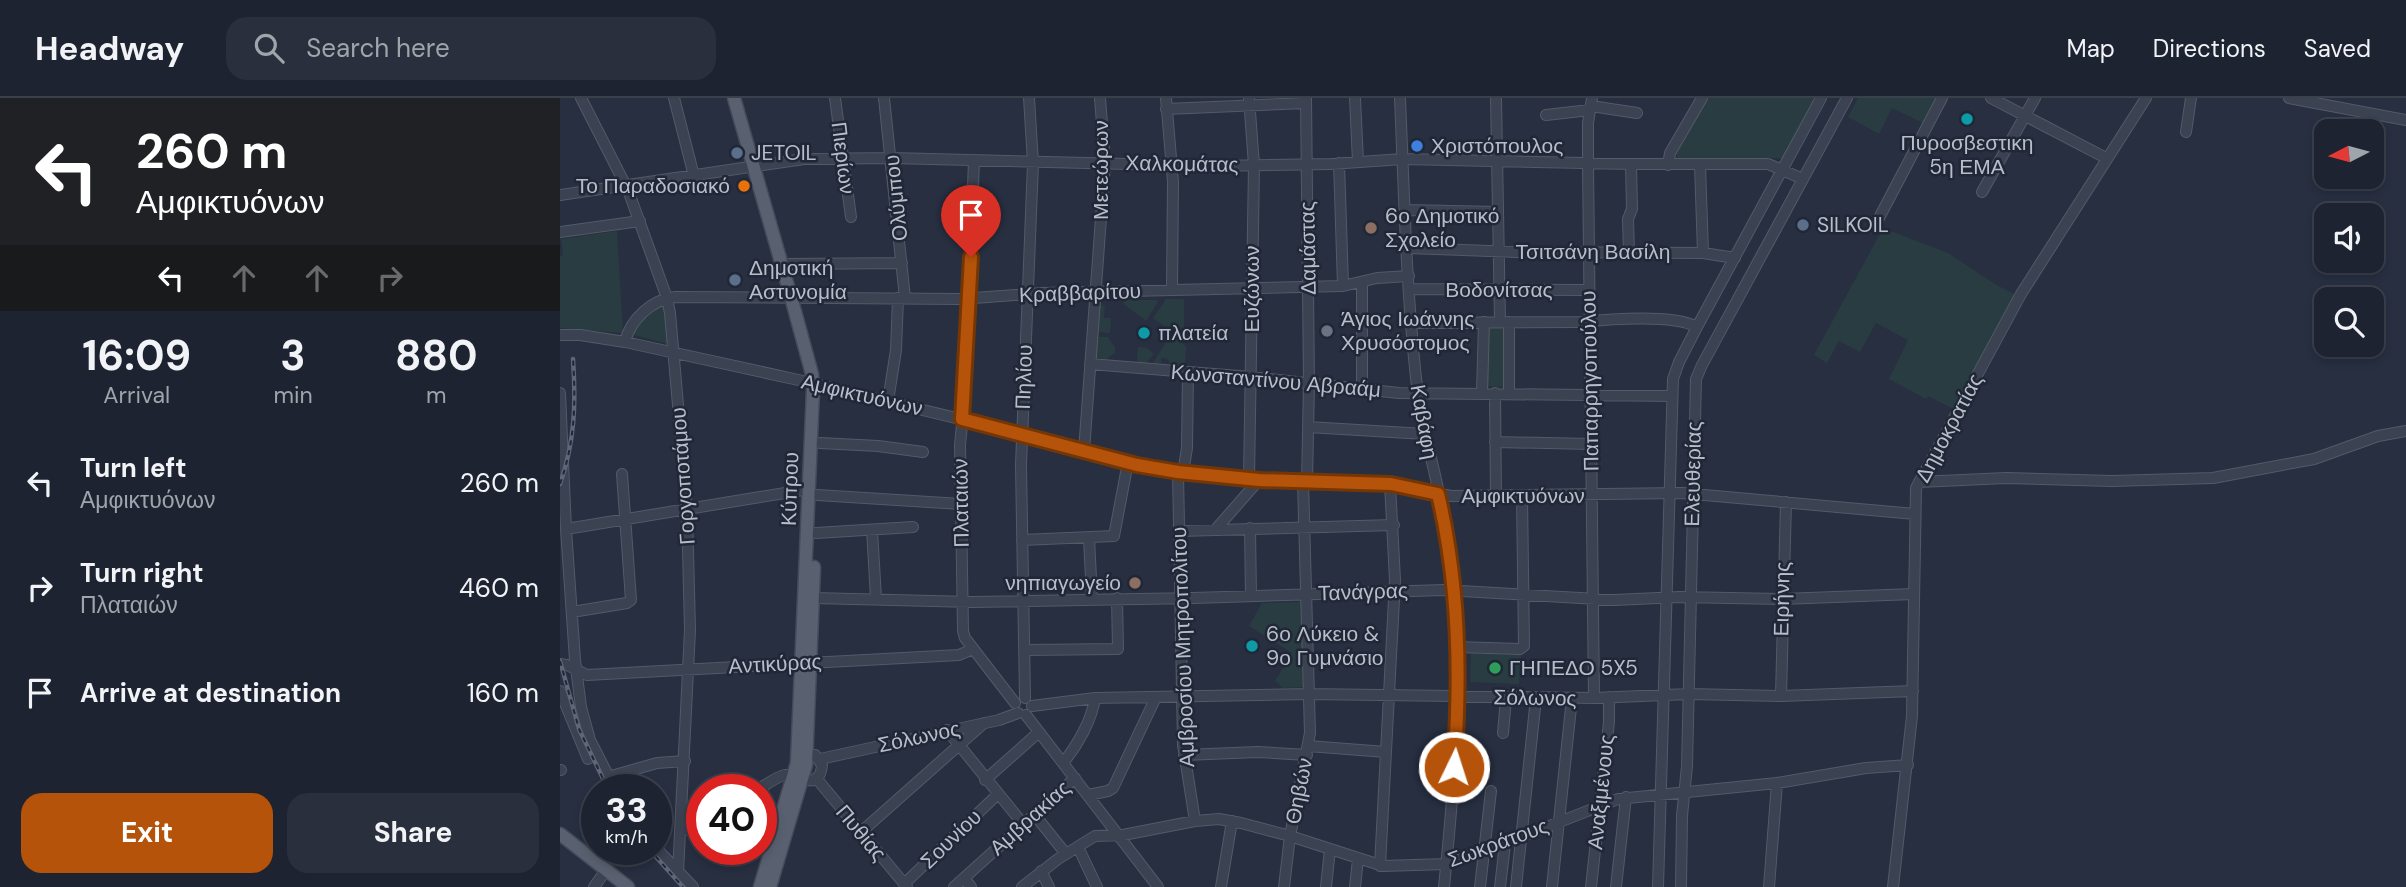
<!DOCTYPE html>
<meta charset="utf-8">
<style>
:root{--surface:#1d2331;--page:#2a2f3d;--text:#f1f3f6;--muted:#a0a4ab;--line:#3b404d;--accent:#b45309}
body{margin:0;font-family:"DM Sans",sans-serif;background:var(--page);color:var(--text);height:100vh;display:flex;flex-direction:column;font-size:26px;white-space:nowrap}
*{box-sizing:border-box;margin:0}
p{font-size:23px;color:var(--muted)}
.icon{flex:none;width:38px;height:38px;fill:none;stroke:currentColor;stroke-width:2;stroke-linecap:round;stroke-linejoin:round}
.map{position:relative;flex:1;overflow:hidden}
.side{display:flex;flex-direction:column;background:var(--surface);width:560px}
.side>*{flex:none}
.top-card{background:#202124;color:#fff;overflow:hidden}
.needle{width:46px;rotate:264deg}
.fabs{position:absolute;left:1754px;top:21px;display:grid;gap:14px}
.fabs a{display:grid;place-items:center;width:70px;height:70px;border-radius:14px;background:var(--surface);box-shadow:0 4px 10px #0003,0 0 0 2px var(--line);font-size:35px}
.speed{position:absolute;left:21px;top:676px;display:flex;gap:14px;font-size:35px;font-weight:700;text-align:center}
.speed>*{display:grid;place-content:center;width:91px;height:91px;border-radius:50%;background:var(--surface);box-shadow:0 4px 10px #0003,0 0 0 2px var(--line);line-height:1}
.speed small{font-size:18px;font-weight:400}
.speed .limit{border:10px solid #d22;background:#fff;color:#111}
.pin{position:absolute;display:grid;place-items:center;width:60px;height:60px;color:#fff;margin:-72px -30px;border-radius:50% 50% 50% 0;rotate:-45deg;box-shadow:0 0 7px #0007}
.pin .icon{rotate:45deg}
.me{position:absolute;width:77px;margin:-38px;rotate:4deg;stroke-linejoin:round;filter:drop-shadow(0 0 5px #0008)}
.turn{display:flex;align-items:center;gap:24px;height:147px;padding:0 21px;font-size:32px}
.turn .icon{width:91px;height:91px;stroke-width:2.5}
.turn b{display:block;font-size:49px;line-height:60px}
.lanes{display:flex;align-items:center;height:66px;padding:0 21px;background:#0003;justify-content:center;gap:35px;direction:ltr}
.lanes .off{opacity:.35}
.eta{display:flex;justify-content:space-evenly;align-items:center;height:119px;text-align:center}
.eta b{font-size:42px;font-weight:700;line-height:49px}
.button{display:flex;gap:14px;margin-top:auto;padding:14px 21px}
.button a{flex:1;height:80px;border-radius:21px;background:var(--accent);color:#fff;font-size:28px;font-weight:700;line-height:80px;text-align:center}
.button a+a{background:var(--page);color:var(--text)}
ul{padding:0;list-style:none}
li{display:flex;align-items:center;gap:21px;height:105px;padding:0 21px}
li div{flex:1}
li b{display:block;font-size:26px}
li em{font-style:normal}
header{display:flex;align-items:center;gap:42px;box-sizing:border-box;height:98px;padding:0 35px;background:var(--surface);border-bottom:2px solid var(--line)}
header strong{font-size:33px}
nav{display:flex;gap:38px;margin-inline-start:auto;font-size:24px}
.search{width:490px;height:63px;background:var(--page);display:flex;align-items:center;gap:18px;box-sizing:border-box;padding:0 24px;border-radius:21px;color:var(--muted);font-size:26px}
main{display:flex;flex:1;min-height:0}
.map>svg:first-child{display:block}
.green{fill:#293c42}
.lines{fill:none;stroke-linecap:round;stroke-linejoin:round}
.minor-casing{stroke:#535a68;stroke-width:12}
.major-casing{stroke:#454b5a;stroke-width:15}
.minor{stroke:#3b4251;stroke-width:10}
.major{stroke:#596170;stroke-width:12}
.rail-casing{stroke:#5e6677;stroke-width:4.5}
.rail{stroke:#202736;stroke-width:2;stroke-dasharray:5;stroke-linecap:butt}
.route-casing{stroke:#753606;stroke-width:18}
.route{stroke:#b45309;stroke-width:12}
.culture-dot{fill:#0f9aa8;stroke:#202736;stroke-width:2.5}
.shop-dot{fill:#3f7fe0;stroke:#202736;stroke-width:2.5}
.service-dot{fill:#5c6f8a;stroke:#202736;stroke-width:2.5}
.food-dot{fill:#e8710a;stroke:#202736;stroke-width:2.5}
.education-dot{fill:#8d6e63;stroke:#202736;stroke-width:2.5}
.worship-dot{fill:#6b7280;stroke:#202736;stroke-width:2.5}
.leisure-dot{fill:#2e9e5b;stroke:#202736;stroke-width:2.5}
.labels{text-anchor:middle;stroke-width:5;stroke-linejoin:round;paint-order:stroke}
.poi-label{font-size:21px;fill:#b8bdcb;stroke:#202736;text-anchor:start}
.street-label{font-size:21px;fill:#b8bdcb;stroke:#202736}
</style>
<header>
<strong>Headway</strong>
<div class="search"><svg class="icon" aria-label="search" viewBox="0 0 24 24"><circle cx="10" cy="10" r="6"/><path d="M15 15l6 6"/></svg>Search here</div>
<nav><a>Map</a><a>Directions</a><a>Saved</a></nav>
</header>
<main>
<section class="side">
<div class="top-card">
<div class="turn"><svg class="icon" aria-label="left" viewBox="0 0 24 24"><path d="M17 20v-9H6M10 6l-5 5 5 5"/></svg><div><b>260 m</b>Αμφικτυόνων</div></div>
<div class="lanes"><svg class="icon" aria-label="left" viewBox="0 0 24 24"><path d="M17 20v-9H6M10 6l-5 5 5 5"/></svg><svg class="icon off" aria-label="ahead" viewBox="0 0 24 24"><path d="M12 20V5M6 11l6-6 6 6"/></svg><svg class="icon off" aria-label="ahead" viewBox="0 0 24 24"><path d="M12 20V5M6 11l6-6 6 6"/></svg><svg class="icon off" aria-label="right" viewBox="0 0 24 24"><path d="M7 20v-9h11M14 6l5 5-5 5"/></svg></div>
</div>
<div class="eta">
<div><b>16:09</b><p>Arrival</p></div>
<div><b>3</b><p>min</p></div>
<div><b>880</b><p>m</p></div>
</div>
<ul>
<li><svg class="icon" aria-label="left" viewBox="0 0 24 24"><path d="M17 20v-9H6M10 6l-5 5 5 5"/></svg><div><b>Turn left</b><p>Αμφικτυόνων</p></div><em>260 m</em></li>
<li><svg class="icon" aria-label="right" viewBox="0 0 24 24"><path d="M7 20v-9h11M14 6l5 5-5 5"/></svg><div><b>Turn right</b><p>Πλαταιών</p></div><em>460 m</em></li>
<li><svg class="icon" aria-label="arrive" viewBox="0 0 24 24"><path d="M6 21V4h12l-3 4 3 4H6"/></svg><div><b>Arrive at destination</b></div><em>160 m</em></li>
</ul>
<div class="button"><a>Exit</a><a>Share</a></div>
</section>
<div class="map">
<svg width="1846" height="789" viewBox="0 0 1846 789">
<rect width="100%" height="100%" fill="#272f41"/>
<path class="green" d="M1146,0H1254L1223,60H1118L1115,54Z
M1298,0H1377L1363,25L1332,10L1319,36L1288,19Z
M1323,130L1388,155L1435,186L1456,197L1395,312L1368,298L1366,301L1329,281L1348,242L1316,225L1300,254L1279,243L1267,265L1254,257Z
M57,133L63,235L0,230V158L3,157L1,141Z
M606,201H624V239H619L593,220Z
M564,202H597L598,204L586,223L564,206Z
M103,205L109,246L73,237L78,227Z
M540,207L545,208L544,220H551L550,235L537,234Z
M925,227H947L946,289L925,288Z
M611,237L626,248L625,266H621L620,269L610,265L608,261L601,260V265H593Z
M536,239H548L555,249V255L545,262L534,261Z
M578,249L587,250L594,256L586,265L577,264Z
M741,504L743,589L723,590L715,583L732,555L689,528L702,505Z
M911,555L961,557L959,586L910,584Z"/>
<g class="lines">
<defs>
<path id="minor" d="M21,0L68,92L107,200L110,215L127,411L130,532L118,775
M114,0L134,78
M275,0L291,119
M324,0L345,200
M606,0L613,84L612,192
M746,0L749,285L747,384
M795,0L798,64
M840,0C844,93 846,187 856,280C863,341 884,400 891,462C904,571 895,681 884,789
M936,0L940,224
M1032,0L1028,25V66L1034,600
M1431,0L1546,60
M1729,0L1846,22
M1031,8L1077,15
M606,11L746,5
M986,17L1030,12
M1626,34L1631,0
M414,63L405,296L400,347L403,533L405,540L455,605
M779,65L783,188
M1108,67L1110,55L1142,0
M1140,67L1143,155
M1422,94L1475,0
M0,97L244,61L332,60L649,68L771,66L843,61L1071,66H1208L1243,81
M846,112L937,114
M1319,120L1382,0
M0,134L80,123
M848,150L957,154L1143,155L1175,160
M1069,155L1068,121L1072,111L1071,66
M229,166L342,165
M849,191L1029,192
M851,225L1022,224C1050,221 1114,216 1137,229
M0,237H20L65,244L243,283L462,336L577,367L618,374L699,382L830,386L891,398L1122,395L1355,416
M65,244C70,222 92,201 115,199L401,201L482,195L783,188L817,180L849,178
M530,266L691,279L839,295L1112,298
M802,291V184
M0,295L6,431L15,562L21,609L30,642L55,691
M922,295L924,224
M935,295L936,399
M949,295V224
M328,303L336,252L338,200
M748,329L865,336
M935,344L1031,346
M260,345L318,348L363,354
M524,353L545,65L540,0
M618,374L623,647L635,723
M623,375L627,350L628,274
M689,381L694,67L689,0
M1359,384L1446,380L1552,383L1653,380L1754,361L1818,338L1846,333
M257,397L401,406
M690,430L691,498
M6,431L249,391
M656,431L699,382
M312,432L316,500
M619,433L834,427
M256,435L353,429
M529,440L532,501
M462,442L554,438L568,364
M253,500L412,504L633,500L884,492L1054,502L1120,499L1222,501L1354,496
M12,514L67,505L71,502L62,376
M896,549L960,551L964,548L962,398
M465,552L558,551L557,500
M0,566L7,567L27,577L399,557L413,551
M0,593L28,661
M1221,598L1226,404
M465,600L461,367L473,65L469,0
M472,608L535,600L748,596L1034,600L1129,596L1221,598L1353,593
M466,617L598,789
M387,632L463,726
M943,635L946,600
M748,648L826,654
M624,657L698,654L747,657
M260,661L439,622L458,615
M503,665C517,648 532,622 535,600
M0,672H1
M48,679L97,665L125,663
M256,680L347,789
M425,682L479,634
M199,691C207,686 216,679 225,677C239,675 259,696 262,667L255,657
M528,697L548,693L553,690L596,599
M474,716L506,756
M121,733L142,726
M301,734L424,625
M518,749L537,789
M96,750L133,789
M820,768L835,482L830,386
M481,773L489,789
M404,780L411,789
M344,786L438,696
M34,789L46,772
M394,789L515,680
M462,789L498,761L535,738L563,737L635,723L659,721L681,725L730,738L823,768L886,766L923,754L1058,701L1217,685L1306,670L1348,667
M661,789L672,723
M724,789L730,738L750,635L743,384
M766,789L770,751
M795,789L798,761
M920,789L931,693
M940,789L945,746
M956,789L976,600
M992,789L1012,600
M1031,789L1049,624V599
M1056,789L1066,699
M1098,789L1113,281L1119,264L1137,229L1261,0
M1121,789L1122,718L1127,668L1136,281L1142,267L1287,0
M1209,789L1217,685
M1333,789L1352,618L1356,390L1461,196L1586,0"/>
<path id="major" d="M174,0L231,199L252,276L253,292L237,665L200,789
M0,736L68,789
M210,789L246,667L254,469"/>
</defs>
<use href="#minor" class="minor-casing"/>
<use href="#major" class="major-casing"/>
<use href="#minor" class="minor"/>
<use href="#major" class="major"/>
<defs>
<path id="rail" d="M0,386C15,344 16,304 13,261
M0,563L19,631L48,691
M89,751L123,789"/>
</defs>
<use href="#rail" class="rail-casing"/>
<use href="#rail" class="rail"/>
</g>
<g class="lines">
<defs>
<path id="route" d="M411,159L402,321L577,367L618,374L699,382L831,386L878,396C899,484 901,579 894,669"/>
</defs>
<use href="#route" class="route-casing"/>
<use href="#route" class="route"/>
</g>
<g class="culture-dot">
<circle cx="1407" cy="21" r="7"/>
<circle cx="584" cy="235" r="7"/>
<circle cx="692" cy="548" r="7"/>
</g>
<circle class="shop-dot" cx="857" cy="48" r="7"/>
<g class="service-dot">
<circle cx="177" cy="55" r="7"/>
<circle cx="1243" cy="127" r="7"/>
<circle cx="175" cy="182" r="7"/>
</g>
<circle class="food-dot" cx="184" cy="88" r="7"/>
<g class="education-dot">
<circle cx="811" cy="130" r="7"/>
<circle cx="575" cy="485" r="7"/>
</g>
<circle class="worship-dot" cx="767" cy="233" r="7"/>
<circle class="leisure-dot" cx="935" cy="570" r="7"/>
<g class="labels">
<g class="poi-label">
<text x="1407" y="52" text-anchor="middle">Πυροσβεστικη<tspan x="1407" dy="24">5η ΕΜΑ</tspan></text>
<text x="871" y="55">Χριστόπουλος</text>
<text x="191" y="62">JETOIL</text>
<text x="170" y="95" text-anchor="end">Το Παραδοσιακό</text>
<text x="825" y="125">6ο Δημοτικό<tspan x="825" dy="24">Σχολείο</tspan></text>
<text x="1257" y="134">SILKOIL</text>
<text x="189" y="177">Δημοτική<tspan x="189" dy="24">Αστυνομία</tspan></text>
<text x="781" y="228">Άγιος Ιωάννης<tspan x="781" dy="24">Χρυσόστομος</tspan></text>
<text x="598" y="242">πλατεία</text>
<text x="561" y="492" text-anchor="end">νηπιαγωγείο</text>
<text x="706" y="543">6ο Λύκειο &amp;<tspan x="706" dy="24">9ο Γυμνάσιο</tspan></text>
<text x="949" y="577">ΓΗΠΕΔΟ 5X5</text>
</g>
<g class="street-label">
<text transform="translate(283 60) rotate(83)" y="7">Πιερίων</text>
<text transform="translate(622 66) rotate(1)" y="7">Χαλκομάτας</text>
<text transform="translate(541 72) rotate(-90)" y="7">Μετεώρων</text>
<text transform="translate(336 100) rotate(-96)" y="7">Ολύμπου</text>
<text transform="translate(748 150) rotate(-91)" y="7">Δαμάστας</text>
<text x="1033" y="161">Τσιτσάνη Βασίλη</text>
<text transform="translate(692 191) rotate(-90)" y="7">Ευζώνων</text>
<text x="939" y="199">Βοδονίτσας</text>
<text transform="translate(520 195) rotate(-2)" y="7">Κραββαρίτου</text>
<text transform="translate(464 279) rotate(-88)" y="7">Πηλίου</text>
<text transform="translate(716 283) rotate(5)" y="7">Κωνσταντίνου Αβραάμ</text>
<text transform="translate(1030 283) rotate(-91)" y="7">Παπαρρηγοπούλου</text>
<text transform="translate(302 297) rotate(13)" y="7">Αμφικτυόνων</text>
<text transform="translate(864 324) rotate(80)" y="7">Καβάφη</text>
<text transform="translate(1389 330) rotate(-62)" y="7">Δημοκρατίας</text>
<text transform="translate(1133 376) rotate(-89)" y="7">Ελευθερίας</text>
<text transform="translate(123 378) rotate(-94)" y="7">Γοργοποτάμου</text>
<text transform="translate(230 391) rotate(-88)" y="7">Κύπρου</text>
<text x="963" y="405">Αμφικτυόνων</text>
<text transform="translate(401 405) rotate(-91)" y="7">Πλαταιών</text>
<text transform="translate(803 494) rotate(-2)" y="7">Τανάγρας</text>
<text transform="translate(1222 501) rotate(-89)" y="7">Ειρήνης</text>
<text transform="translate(623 549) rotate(-92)" y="7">Αμβροσίου Μητροπολίτου</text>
<text transform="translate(215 566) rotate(-3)" y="7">Αντικύρας</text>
<text transform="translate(975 600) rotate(1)" y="7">Σόλωνος</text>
<text transform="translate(359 639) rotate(-12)" y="7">Σόλωνος</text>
<text transform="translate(739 693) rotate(-79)" y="7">Θηβών</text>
<text transform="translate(1041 694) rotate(-84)" y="7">Αναξιμένους</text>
<text transform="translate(470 720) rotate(-42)" y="7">Αμβρακίας</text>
<text transform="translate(301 735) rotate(50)" y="7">Πυθίας</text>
<text transform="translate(391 741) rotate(-44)" y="7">Σουνίου</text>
<text transform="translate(938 745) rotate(-20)" y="7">Σωκράτους</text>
</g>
</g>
</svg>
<div class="fabs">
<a><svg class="needle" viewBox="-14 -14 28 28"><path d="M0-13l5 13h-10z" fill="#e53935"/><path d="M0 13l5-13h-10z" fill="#a0a4ab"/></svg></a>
<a><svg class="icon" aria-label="sound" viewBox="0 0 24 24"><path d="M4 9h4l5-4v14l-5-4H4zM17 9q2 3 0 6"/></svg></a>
<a><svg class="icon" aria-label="search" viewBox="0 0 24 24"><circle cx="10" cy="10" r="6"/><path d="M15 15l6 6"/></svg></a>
</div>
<div class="speed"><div>33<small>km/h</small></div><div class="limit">40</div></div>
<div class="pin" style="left:411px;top:159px;background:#d93025"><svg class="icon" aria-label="arrive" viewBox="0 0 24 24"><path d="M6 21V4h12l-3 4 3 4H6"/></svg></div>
<svg class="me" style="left:894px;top:669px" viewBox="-20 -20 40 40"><circle r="17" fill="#b45309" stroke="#fff" stroke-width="3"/><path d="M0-11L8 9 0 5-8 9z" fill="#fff"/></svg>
</div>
</main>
